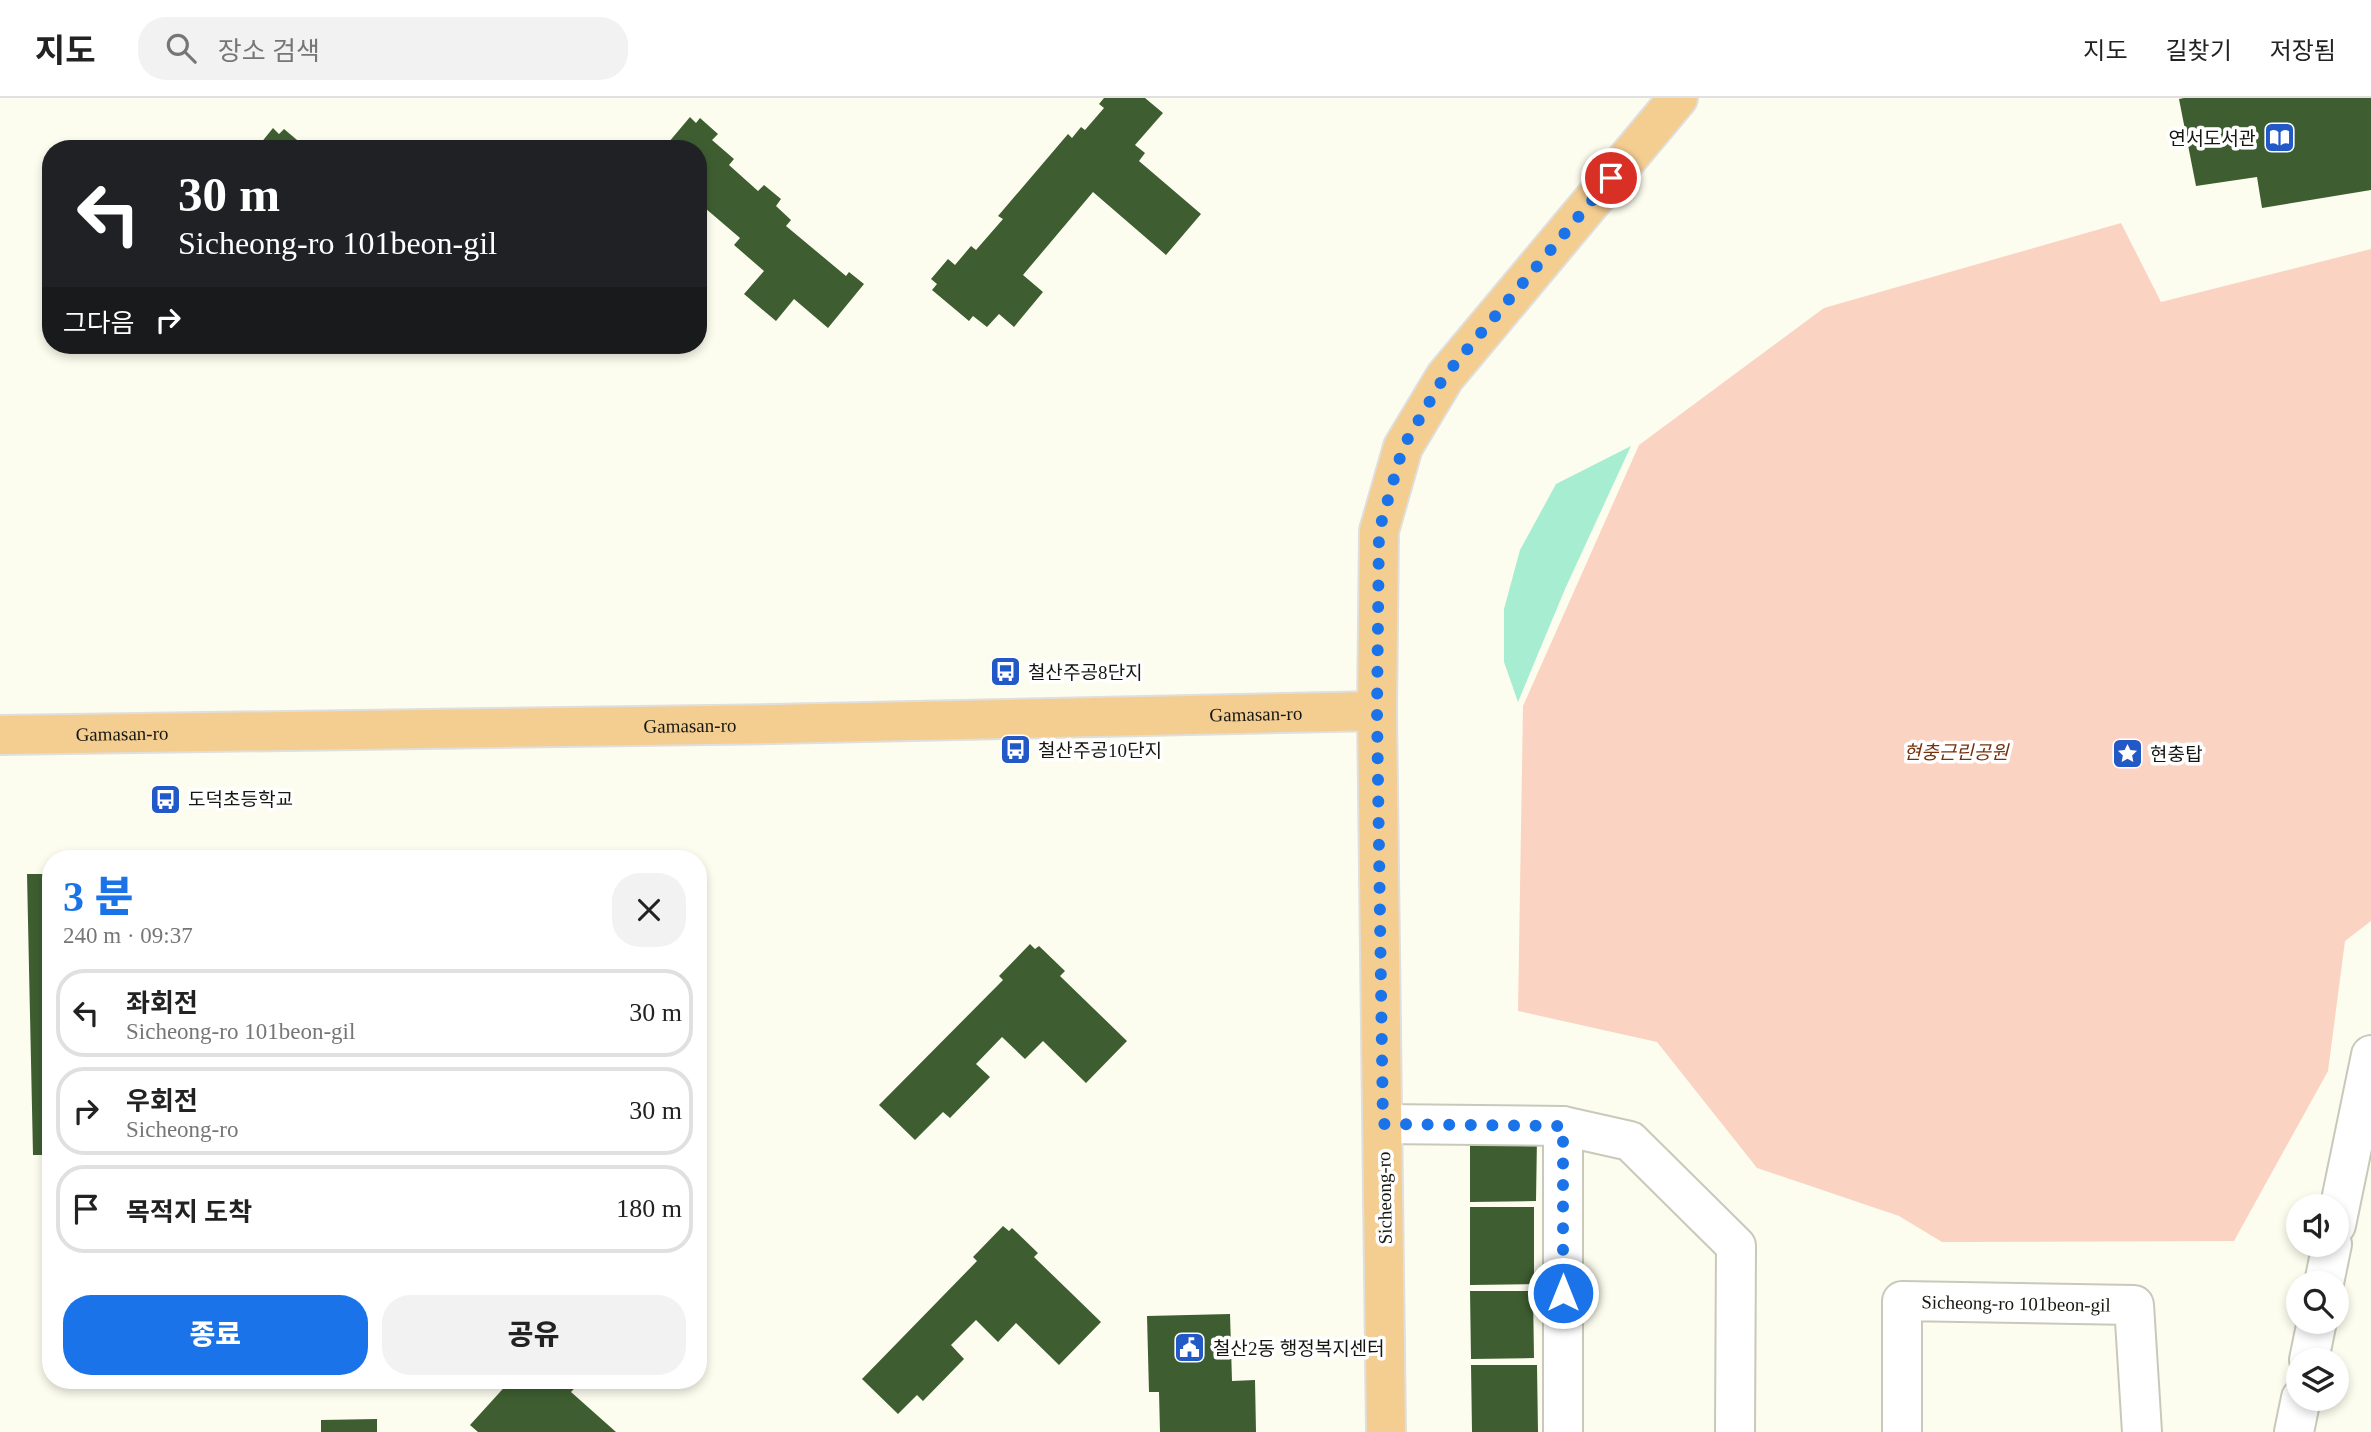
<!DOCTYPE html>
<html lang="ko">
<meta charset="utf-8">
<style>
:root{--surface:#fff;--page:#f2f2f2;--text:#222;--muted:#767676;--line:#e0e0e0;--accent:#1a73e8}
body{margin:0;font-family:"Times New Roman","Noto Sans KR",serif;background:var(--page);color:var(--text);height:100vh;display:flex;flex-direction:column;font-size:26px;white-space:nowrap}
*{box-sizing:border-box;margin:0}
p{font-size:23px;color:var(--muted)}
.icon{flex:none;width:38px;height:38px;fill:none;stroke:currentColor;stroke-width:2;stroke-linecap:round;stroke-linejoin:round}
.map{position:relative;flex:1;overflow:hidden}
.details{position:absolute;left:42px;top:752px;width:665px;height:539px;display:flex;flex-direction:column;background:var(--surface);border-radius:28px;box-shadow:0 4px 10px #0003}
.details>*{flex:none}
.guide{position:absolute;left:42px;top:42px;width:665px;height:214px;border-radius:28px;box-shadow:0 4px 10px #0003;background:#202124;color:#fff;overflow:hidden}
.tools{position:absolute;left:2286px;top:1096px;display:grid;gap:14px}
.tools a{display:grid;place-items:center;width:63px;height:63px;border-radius:50%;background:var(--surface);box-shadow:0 4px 10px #0003;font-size:35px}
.pin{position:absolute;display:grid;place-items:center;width:60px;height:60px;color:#fff;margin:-30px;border:4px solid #fff;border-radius:50%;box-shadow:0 2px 7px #0007}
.me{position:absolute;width:77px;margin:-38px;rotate:0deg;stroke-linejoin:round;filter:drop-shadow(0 0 5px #0008)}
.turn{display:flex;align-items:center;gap:24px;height:147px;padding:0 21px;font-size:32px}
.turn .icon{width:91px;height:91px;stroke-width:2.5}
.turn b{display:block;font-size:49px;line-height:60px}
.then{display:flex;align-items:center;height:66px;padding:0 21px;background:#0003;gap:14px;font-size:26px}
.round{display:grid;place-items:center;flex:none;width:74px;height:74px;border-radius:28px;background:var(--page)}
.head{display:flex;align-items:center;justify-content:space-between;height:119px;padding:0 21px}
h1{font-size:42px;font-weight:800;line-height:52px;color:var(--accent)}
.button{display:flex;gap:14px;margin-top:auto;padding:14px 21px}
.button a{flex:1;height:80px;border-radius:28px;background:var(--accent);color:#fff;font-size:28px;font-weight:800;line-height:80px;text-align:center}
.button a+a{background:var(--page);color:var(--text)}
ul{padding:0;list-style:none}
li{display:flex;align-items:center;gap:21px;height:88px;margin:0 14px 10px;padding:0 7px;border:4px solid var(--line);border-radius:28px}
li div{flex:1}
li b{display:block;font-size:26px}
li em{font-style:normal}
header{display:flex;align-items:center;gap:42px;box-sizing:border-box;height:98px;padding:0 35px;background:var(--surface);border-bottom:2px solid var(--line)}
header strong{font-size:33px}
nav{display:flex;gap:38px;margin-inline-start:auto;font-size:24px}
.search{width:490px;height:63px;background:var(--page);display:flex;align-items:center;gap:18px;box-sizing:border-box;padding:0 24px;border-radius:28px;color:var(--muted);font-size:26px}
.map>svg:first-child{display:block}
.green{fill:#fbd3c2}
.water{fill:#a7edd2}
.building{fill:#3e5e31}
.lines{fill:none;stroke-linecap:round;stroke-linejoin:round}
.minor-casing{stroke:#c9c9bb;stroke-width:42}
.major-casing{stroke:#dfdfde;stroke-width:42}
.minor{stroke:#fff;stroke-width:38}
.major{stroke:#f4cd91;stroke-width:38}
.route{stroke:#1a73e8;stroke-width:12;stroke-dasharray:0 21.6}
.labels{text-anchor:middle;stroke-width:7;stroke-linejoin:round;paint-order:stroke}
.poi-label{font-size:19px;fill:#171712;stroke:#fff;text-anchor:start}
.street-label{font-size:19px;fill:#171712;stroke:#fff}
.park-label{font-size:19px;font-style:italic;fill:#76300a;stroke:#fff}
</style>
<header>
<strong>지도</strong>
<div class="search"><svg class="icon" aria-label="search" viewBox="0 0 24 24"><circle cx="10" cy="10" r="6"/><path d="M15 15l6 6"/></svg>장소 검색</div>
<nav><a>지도</a><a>길찾기</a><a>저장됨</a></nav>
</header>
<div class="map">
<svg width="2371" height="1334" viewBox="0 0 2371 1334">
<rect width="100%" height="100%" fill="#fdfdef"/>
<path class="green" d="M2121,125L2161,204L2371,151V823L2345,843L2328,973L2234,1143L1942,1144L1899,1118L1757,1070L1657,944L1518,913L1523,608L1639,347L1824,210Z"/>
<path class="water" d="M1631,348L1565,491L1518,604L1504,564V511L1520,452L1556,386Z"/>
<path class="building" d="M1104,0H1145L1163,15L1135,47L1145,55L1139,63L1201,116L1166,157L1093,94L1023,177L1043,194L1014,229L999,216L987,229L973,218L969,223L932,192L937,186L931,181L948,161L955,167L971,148L976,152L1003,121L998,118L1068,36L1072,40L1081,29L1085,32L1104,10L1099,6Z
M2184,0H2371V92L2262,110L2257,79L2196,88L2179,1Z
M690,19L696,25L700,20L718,36L712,42L734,61L729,67L758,93L764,87L781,101L776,108L791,122L786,128L846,178L849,174L864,186L828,230L794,201L776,223L744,196L764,173L734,147L740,140L698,104V51H663Z
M273,30L279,36L284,31L303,47L300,51H256Z
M27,776H51V1057H33Z
M1030,846L1035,851L1039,848L1065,873L1060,878L1127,943L1086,985L1043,943L1025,961L1002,939L976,966L990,979L950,1020L943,1014L915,1042L879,1007L1003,882L999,878Z
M1537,1039L1536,1103L1470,1104V1040Z
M1470,1109H1534V1186L1470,1187Z
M1003,1128L1009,1133L1012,1130L1038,1155L1034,1159L1101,1224L1059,1267L1016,1225L998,1244L976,1222L951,1247L964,1261L923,1303L917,1297L898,1316L862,1281L977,1163L973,1159Z
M1470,1193H1533L1534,1260L1471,1261Z
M1230,1216L1232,1283L1255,1282L1256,1334H1160L1159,1294H1149L1147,1218Z
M1471,1267H1537L1538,1334H1472Z
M510,1283H581L571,1294L616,1334H478L470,1327Z
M377,1321V1334H321V1322Z"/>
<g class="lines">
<defs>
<g id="minor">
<path d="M1383,1026L1563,1028L1630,1043L1736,1148L1735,1334"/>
<path d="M2336,1127L2371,957"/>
<path d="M2324,1185L2332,1146"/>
<path d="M2309,1262L2317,1223"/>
<path d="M1563,1334V1028"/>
<path id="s1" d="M1902,1334V1203L2134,1207L2142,1334"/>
<path d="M2294,1334L2301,1300"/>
</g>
<g id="major">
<path id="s2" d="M0,637L773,626L1377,613"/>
<path d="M1386,1334L1377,613L1379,433L1403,349L1445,279L1678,0"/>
</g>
</defs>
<use href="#minor" class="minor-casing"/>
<use href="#major" class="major-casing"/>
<use href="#minor" class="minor"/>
<use href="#major" class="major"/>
</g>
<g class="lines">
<path class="route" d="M1563,1195V1028L1383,1026L1377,613L1379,433L1403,349L1444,279L1611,80"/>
</g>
<defs>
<symbol id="library-square" viewBox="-11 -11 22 22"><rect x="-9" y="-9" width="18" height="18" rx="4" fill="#2359c6" stroke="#fff"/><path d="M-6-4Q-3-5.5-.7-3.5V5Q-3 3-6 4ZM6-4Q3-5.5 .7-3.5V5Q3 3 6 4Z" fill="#fff"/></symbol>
<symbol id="bus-square" viewBox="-11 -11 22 22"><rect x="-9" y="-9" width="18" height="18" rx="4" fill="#2359c6" stroke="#fff"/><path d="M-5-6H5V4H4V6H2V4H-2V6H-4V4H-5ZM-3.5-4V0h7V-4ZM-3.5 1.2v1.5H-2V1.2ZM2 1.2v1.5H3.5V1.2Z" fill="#fff"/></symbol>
<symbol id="sight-square" viewBox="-11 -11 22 22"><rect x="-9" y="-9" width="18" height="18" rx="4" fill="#2359c6" stroke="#fff"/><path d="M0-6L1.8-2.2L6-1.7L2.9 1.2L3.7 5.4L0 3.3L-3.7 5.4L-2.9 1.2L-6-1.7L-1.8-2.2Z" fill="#fff"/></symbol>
<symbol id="civic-square" viewBox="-11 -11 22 22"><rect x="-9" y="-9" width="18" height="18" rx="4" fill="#2359c6" stroke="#fff"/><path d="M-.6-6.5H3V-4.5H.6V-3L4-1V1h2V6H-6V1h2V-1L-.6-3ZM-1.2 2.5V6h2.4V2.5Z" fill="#fff"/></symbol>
</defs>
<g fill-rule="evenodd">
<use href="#library-square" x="2262" y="22" width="35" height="35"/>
<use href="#bus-square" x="988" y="556" width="35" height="35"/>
<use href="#bus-square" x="998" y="634" width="35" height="35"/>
<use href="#sight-square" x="2110" y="638" width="35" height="35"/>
<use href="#bus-square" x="148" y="684" width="35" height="35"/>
<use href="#civic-square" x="1172" y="1232" width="35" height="35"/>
</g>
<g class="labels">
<g class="poi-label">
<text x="2256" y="47" text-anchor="end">연서도서관</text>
<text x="1028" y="581">철산주공8단지</text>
<text x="1038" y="659">철산주공10단지</text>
<text x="2150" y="663">현충탑</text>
<text x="188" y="708">도덕초등학교</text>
<text x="1213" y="1257">철산2동 행정복지센터</text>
</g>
<g class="street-label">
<text dy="7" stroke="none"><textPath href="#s2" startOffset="1256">Gamasan-ro</textPath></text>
<text dy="7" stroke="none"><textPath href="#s2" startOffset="690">Gamasan-ro</textPath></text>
<text dy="7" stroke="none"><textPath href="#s2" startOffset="122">Gamasan-ro</textPath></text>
<text transform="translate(1384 1100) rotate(-91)" y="7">Sicheong-ro</text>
<text dy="7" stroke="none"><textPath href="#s1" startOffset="245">Sicheong-ro 101beon-gil</textPath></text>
</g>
<g class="park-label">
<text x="1956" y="661">현충근린공원</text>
</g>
</g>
</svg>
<div class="tools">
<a><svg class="icon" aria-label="sound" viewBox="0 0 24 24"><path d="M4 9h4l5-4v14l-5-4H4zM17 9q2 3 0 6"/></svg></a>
<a><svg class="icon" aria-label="search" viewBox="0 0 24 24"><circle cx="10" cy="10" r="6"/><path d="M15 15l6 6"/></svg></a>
<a><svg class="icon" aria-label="layers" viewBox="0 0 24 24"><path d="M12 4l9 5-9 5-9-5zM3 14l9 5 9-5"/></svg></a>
</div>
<div class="pin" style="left:1611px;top:80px;background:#d93025"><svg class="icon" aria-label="arrive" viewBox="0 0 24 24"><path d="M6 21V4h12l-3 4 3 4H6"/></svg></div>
<svg class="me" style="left:1563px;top:1195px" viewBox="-20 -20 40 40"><circle r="17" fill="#1a73e8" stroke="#fff" stroke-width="3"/><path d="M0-11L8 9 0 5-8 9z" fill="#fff"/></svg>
<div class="guide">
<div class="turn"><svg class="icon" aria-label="left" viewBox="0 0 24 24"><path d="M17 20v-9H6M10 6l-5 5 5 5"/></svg><div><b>30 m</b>Sicheong-ro 101beon-gil</div></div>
<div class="then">그다음<svg class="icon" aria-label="right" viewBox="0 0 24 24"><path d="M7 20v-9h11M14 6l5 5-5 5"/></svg></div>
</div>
<section class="details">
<div class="head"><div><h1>3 분</h1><p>240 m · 09:37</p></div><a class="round"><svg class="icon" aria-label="close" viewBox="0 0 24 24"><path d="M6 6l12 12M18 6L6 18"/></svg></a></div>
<ul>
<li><svg class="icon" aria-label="left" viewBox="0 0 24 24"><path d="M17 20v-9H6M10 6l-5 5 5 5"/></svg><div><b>좌회전</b><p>Sicheong-ro 101beon-gil</p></div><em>30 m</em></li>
<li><svg class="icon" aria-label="right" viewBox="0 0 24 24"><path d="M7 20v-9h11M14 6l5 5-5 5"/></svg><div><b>우회전</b><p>Sicheong-ro</p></div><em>30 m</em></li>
<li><svg class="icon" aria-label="arrive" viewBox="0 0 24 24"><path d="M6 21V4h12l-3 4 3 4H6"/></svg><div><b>목적지 도착</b></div><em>180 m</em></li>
</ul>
<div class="button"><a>종료</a><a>공유</a></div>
</section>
</div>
